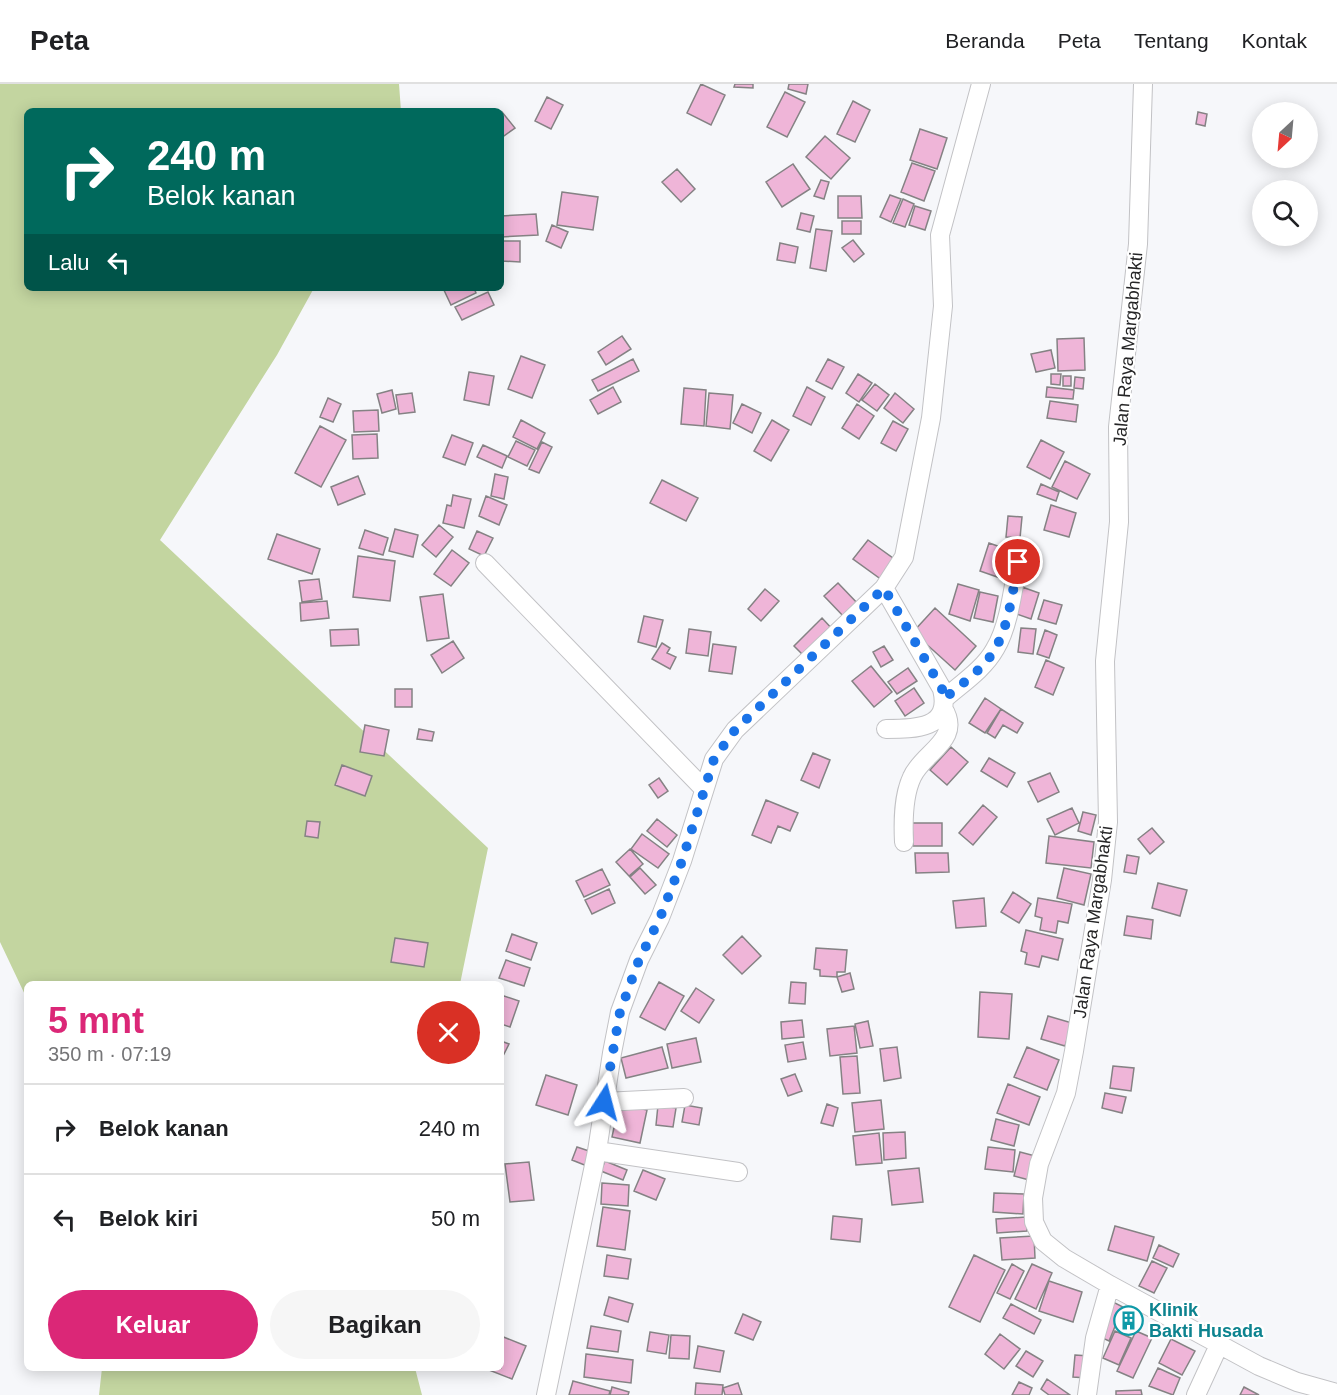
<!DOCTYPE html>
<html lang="id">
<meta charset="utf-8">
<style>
:root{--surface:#fff;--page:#f6f6f6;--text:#202124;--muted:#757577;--line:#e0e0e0;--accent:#db2777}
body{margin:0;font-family:Helvetica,sans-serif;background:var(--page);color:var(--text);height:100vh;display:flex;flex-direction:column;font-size:22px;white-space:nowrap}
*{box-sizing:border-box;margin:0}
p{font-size:20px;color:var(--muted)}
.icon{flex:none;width:33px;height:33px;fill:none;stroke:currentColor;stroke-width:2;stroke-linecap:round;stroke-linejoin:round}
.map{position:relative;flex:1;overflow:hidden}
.panel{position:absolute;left:24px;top:897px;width:480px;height:390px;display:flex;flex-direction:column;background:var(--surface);border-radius:9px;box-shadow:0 3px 15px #0003}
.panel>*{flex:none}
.top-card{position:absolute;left:24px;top:24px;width:480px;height:183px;border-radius:9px;box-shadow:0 3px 15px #0003;background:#00695c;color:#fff;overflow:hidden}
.needle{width:39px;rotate:206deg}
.buttons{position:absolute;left:1252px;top:18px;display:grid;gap:12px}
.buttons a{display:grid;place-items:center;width:66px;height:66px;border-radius:50%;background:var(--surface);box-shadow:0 3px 15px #0003;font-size:30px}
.pin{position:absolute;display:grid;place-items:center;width:51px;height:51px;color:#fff;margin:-26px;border:3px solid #fff;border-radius:50%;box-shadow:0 2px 6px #0007}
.me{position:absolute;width:66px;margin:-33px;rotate:9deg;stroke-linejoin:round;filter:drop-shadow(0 0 4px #0008)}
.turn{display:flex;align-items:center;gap:21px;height:126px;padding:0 24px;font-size:27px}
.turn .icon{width:78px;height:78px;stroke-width:2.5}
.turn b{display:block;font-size:42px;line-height:51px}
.then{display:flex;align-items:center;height:57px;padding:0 24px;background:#0003;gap:12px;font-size:22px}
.round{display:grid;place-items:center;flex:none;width:63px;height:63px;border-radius:32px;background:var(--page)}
.headline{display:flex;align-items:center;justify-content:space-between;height:102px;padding:0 24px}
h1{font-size:36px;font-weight:700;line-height:45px;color:var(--accent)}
.primary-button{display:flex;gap:12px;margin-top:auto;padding:12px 24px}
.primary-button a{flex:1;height:69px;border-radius:36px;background:var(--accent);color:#fff;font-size:24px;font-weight:700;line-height:69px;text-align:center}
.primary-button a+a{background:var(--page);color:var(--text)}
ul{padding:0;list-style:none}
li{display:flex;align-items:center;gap:18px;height:90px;padding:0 24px;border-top:2px solid var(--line)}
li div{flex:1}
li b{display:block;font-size:22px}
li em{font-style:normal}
header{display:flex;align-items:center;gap:36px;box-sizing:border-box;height:84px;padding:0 30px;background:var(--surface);border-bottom:2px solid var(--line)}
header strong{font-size:28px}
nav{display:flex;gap:33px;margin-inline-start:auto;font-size:21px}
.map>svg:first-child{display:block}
.green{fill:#c3d5a0}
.building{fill:#efb5d8;stroke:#858284;stroke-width:1.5}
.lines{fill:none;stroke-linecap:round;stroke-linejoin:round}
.minor-casing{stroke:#c2c2c5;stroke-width:20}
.minor{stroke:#fff;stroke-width:18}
.route{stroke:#1a73e8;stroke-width:10;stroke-dasharray:0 18}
.labels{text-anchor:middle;stroke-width:4.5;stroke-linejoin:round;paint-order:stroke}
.street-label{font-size:18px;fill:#262627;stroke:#fff}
.culture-label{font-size:18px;font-weight:bold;fill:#0d838f;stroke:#fff;text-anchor:start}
</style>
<header>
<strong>Peta</strong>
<nav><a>Beranda</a><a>Peta</a><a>Tentang</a><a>Kontak</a></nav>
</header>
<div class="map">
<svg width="1337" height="1311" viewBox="0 0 1337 1311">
<rect width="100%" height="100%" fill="#f6f7fa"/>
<path class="green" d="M0,0H399L401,27H27V204H314L277,271L160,456L488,764L460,900H27V915L0,858Z
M102,1284H415L422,1311H99Z"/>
<path class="building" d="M701,0L725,11L711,41L687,29Z
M735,0H753V4L734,3Z
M789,0H808L806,10L788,5Z
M785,8L805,18L787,53L767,43Z
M547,13L563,21L551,45L535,37Z
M853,17L870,26L855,58L837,50Z
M502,28L515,44L501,54V29Z
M1198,28L1207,30L1205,42L1196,40Z
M920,45L947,54L937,85L910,76Z
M825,52L850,74L831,95L806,73Z
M912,79L935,87L924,117L901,108Z
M793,80L810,105L782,123L766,98Z
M677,85L695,105L681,118L662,98Z
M821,96L829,98L824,115L814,112Z
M562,108L598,113L593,146L557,141Z
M890,111L901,115L891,138L880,133Z
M838,112H861L862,134H838Z
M903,115L914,120L905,143L893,139Z
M915,122L931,127L925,146L909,141Z
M801,129L814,132L810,148L797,145Z
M536,130L538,151L501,153V132Z
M842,137H861V150H842Z
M552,141L568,148L561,164L546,157Z
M816,145L832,147L826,187L810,184Z
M853,156L864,170L854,178L842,164Z
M501,157H520V178L501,177Z
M780,159L798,163L795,179L777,176Z
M443,204H474L476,209L451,221Z
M488,208L494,221L462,236L455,223Z
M622,252L631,265L606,281L598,268Z
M1084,254L1085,286L1058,287L1057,255Z
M1051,266L1055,284L1036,288L1031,270Z
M521,272L545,281L532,314L508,305Z
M633,275L639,287L598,307L592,296Z
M828,275L844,283L832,305L816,297Z
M469,288L494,292L489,321L464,316Z
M858,290L872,299L859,318L846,309Z
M1051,290H1061L1060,301L1051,300Z
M1063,292H1071V302H1063Z
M1075,293L1084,294L1083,305L1074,304Z
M875,300L889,311L877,327L862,316Z
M613,303L621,318L598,330L590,316Z
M807,303L825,313L811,341L793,332Z
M1047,303L1074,306L1073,315L1046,313Z
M684,304L706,306L704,342L681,340Z
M392,306L396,325L382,329L377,310Z
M412,309L415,328L399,330L396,311Z
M709,309L733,311L730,345L706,342Z
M895,309L914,325L903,339L884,324Z
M328,314L341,320L333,338L320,333Z
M1050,317L1078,321L1076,338L1047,334Z
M742,320L761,329L752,349L733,339Z
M857,320L874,332L859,355L842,344Z
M378,326L379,347L354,348L353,327Z
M521,336L545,349L537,365L513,353Z
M772,336L789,346L771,377L754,367Z
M893,337L908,345L896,367L881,359Z
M320,342L346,356L321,403L295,389Z
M377,350L378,374L353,375L352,351Z
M452,351L473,359L465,381L443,373Z
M1041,356L1064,368L1050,395L1027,383Z
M516,357L535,366L527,382L508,373Z
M542,358L552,363L539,389L529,385Z
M483,361L507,372L502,384L477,373Z
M1065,377L1090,390L1077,415L1052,403Z
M495,390L508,393L504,415L491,412Z
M358,392L365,410L338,421L331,403Z
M662,396L698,414L686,437L650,419Z
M1041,400L1059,408L1056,417L1037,410Z
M453,411L471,415L464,444L443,439L447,421L451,422Z
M486,412L507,421L499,441L479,432Z
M1051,421L1076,429L1069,453L1044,446Z
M1008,432L1022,433L1020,454L1006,453Z
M439,441L453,453L436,473L422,461Z
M395,445L418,451L413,473L389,467Z
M365,446L388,454L383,471L359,464Z
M477,447L493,454L484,472L469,465Z
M277,450L320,465L312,490L268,475Z
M868,456L897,477L882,496L853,475Z
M989,459L1012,467L1003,495L980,487Z
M452,466L469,479L451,502L434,490Z
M358,472L395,477L390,517L353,513Z
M319,495L322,515L302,518L299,497Z
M838,499L860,522L846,535L824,512Z
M958,500L979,506L970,537L949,530Z
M1022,503L1039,509L1031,535L1014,529Z
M765,505L779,517L761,537L748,525Z
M980,508L998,512L993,538L974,534Z
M443,510L449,554L427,557L420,513Z
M1044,516L1062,521L1056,540L1038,535Z
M327,517L329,534L301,537L300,519Z
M935,524L976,562L955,586L913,548Z
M644,532L663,536L656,563L638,558Z
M822,534L834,547L806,574L794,562Z
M1021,544L1036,545L1033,570L1018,568Z
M358,545L359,561L331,562L330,546Z
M689,545L711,548L708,572L686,569Z
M1045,546L1057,551L1049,574L1037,570Z
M453,557L464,574L442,589L431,571Z
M662,559L670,564L667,569L676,573L670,585L652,575Z
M713,560L736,563L732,590L709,587Z
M884,562L893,576L881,583L873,568Z
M1046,576L1064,584L1053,611L1035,603Z
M871,582L892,608L874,623L852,597Z
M908,584L917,597L897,610L888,598Z
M914,604L924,619L905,632L895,617Z
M395,605H412V623H395Z
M985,614L1001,625L985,649L969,639Z
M1001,625L1023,639L1017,649L1003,641L995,654L987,649Z
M365,641L389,646L384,672L360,668Z
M419,645L434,648L432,657L417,655Z
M951,663L968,678L947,701L930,686Z
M813,669L830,676L819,704L801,696Z
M989,674L1015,689L1007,703L981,687Z
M342,681L372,692L365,712L335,701Z
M1050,689L1059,708L1038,718L1028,698Z
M659,694L668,707L658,714L649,701Z
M766,716L798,729L790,747L778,742L771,759L752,751Z
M983,721L997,733L973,761L959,749Z
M1072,724L1079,739L1055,751L1047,735Z
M1083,728L1096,731L1091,751L1078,747Z
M657,735L677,751L667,763L647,747Z
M307,737L320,738L318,754L305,752Z
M912,739H942V762H913Z
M1152,744L1164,758L1150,770L1138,755Z
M642,750L669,770L658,784L631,765Z
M1049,752L1094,758L1091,784L1046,779Z
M630,765L643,780L629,792L616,778Z
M915,769H948L949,788L916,789Z
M1127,771L1139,773L1136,790L1124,788Z
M640,784L656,801L645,810L630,793Z
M1064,784L1091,790L1084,821L1057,814Z
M602,785L610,801L584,813L576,797Z
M1158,799L1187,806L1180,832L1152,824Z
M609,805L615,819L592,830L585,816Z
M1013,808L1031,820L1019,839L1001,828Z
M984,814L986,842L956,844L953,817Z
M1038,814L1072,820L1068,839L1058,837L1056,849L1040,846L1042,834L1035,832Z
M1127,832L1153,836L1151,855L1124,851Z
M1026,846L1063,855L1058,876L1042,872L1039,883L1025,880L1027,869L1021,867Z
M512,850L537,859L531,876L506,867Z
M742,852L761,872L742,890L723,871Z
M395,854L428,859L424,883L391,878Z
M816,864L847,866L845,888H837V893L820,892V886L814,885Z
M506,876L530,884L524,902L499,894Z
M850,889L854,905L842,908L837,893Z
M659,898L684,912L665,946L640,933Z
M791,898L806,899L805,920L789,919Z
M696,904L714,916L699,939L681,927Z
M980,908L1012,910L1009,955L978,953Z
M501,911L519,917L510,943L501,940Z
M1048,932L1072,939L1065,962L1041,955Z
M802,936L804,953L782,955L781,938Z
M868,937L873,962L860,964L855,940Z
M854,942L857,969L830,972L827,945Z
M696,954L701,978L672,984L667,960Z
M501,957L509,960L501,976Z
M803,958L806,975L788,978L785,961Z
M662,963L668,984L626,994L621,974Z
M897,963L901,994L884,997L880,965Z
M1027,963L1059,976L1047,1006L1014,993Z
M857,972L860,1009L843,1010L840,973Z
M1113,982L1134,984L1131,1007L1110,1004Z
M795,990L802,1007L788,1012L781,995Z
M546,991L577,1001L568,1031L536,1021Z
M1008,1000L1040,1013L1029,1041L997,1029Z
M1105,1009L1126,1013L1122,1029L1102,1024Z
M881,1016L884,1045L855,1048L852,1019Z
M619,1020L647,1026L640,1059L612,1053Z
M827,1020L838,1024L833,1042L821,1039Z
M658,1021L676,1024L673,1043L656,1041Z
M685,1021L702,1024L699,1041L682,1038Z
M996,1035L1019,1041L1014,1062L991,1056Z
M905,1048L906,1074L884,1076L883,1049Z
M879,1049L882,1079L856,1081L853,1052Z
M577,1063L592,1068L587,1082L572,1076Z
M988,1063L1015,1066L1013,1088L985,1085Z
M1020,1068L1039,1073L1033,1097L1014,1092Z
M605,1077L627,1086L623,1096L601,1087Z
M529,1078L534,1116L510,1118L505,1080Z
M919,1084L923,1118L892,1121L888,1087Z
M643,1086L665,1095L656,1116L634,1107Z
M602,1099L629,1101L628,1122L601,1120Z
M994,1109L1024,1110L1023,1130L993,1128Z
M603,1123L630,1127L625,1166L597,1162Z
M833,1132L862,1135L860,1158L831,1155Z
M1026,1133L1027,1147L997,1149L996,1135Z
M1115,1142L1154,1153L1147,1177L1108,1166Z
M1034,1152L1035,1174L1002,1176L1000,1154Z
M1159,1161L1179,1170L1173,1183L1153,1174Z
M607,1171L631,1175L628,1195L604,1192Z
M974,1171L1005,1186L980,1238L949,1223Z
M1152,1177L1167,1184L1154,1209L1139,1202Z
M1012,1180L1024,1187L1010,1215L997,1209Z
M1032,1180L1052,1189L1036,1225L1015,1215Z
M1049,1197L1082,1208L1073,1238L1039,1227Z
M609,1213L633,1220L628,1238L604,1231Z
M1111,1217L1123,1223L1109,1257L1096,1251Z
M1011,1220L1041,1236L1034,1250L1003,1234Z
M1125,1224L1140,1231L1132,1248L1117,1241Z
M743,1230L761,1238L753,1256L735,1249Z
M591,1242L621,1247L618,1268L587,1264Z
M1115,1247L1131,1254L1119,1281L1103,1274Z
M1136,1247L1152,1254L1133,1294L1117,1287Z
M650,1248L669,1251L666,1270L647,1267Z
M1000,1250L1020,1265L1004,1285L985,1270Z
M671,1251L690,1252L689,1275L669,1274Z
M501,1252L526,1262L512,1295L484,1284H501Z
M1171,1255L1195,1267L1182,1291L1159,1279Z
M698,1262L724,1267L720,1288L694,1284Z
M1026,1267L1043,1277L1033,1293L1016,1282Z
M586,1270L633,1276L631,1299L584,1293Z
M1075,1271L1089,1272L1087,1294L1073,1293Z
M1158,1284L1180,1294L1173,1311L1149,1302Z
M1047,1295L1070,1311H1049L1041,1305Z
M573,1297L610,1307L609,1311H569Z
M1019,1298L1032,1304L1029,1311H1012Z
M696,1299L723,1301L722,1311H695Z
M738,1299L742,1311H725L723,1304Z
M612,1303L629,1308L628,1311H610Z
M1244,1303L1259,1311H1240Z
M1141,1306L1142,1311H1116V1307Z"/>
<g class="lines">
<defs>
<path id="minor" d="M1143,0L1138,160L1118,343L1119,438L1105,577L1108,738L1102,796L1074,967L1066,1009L1039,1080L1033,1114L1034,1138L1043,1157L1064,1174L1110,1201L1259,1282L1297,1298L1337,1309
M485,479L704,705
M884,504L942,605C952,645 915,645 886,645
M944,615C961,600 984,585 995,565C1009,542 1013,505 1018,478
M904,758C903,737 903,712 912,693C923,668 963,656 943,624
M604,1018L684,1014
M597,1067L738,1088
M546,1311L597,1067L612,969L620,928L639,876L660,834L682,777L714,675L735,646L884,504L904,473L931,334L943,222L940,151L981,0
M1087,1311L1095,1254L1110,1201
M1196,1311L1219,1261"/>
</defs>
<use href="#minor" class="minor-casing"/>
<use href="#minor" class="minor"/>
</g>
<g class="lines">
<path class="route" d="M604,1018L620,928L639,876L660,834L682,777L714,675L735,646L884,504L942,605L944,615C961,600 984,585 995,565C1009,542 1013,505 1018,478"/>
</g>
<defs>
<symbol id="building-ring" viewBox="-11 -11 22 22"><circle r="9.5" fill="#fff" stroke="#0f9aa8" stroke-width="1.5"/><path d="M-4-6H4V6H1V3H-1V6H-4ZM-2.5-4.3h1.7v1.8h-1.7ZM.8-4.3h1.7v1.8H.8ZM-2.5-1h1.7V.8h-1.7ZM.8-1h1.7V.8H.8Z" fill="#0f9aa8"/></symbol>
</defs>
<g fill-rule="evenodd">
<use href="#building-ring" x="1112" y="1220" width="33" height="33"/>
</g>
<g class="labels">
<g class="street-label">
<text transform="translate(1128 265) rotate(-85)" y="6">Jalan Raya Margabhakti</text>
<text transform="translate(1093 838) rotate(-82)" y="6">Jalan Raya Margabhakti</text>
</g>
<g class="culture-label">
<text x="1149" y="1232">Klinik<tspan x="1149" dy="21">Bakti Husada</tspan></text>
</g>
</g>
</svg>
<div class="buttons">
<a><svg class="needle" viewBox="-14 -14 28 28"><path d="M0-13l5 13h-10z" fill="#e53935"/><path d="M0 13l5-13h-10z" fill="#757577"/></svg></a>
<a><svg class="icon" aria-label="search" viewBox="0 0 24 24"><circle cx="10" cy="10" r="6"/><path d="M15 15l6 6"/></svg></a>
</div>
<div class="pin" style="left:1018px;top:478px;background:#d93025"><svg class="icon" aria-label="arrive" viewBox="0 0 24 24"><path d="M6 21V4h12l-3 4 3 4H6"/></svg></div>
<svg class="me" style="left:604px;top:1018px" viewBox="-20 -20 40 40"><path d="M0-17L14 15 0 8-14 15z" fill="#1a73e8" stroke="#fff" stroke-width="4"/></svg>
<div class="top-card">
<div class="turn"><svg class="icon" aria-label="right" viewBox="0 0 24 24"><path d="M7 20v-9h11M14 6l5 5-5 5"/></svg><div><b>240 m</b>Belok kanan</div></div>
<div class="then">Lalu<svg class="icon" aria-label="left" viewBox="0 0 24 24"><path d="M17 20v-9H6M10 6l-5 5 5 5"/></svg></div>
</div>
<section class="panel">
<div class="headline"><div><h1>5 mnt</h1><p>350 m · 07:19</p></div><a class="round" style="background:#d93025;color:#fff"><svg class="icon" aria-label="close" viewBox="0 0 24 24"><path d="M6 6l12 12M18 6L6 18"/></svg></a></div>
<ul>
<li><svg class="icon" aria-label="right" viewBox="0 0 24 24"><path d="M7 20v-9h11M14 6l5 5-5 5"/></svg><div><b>Belok kanan</b></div><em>240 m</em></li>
<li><svg class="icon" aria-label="left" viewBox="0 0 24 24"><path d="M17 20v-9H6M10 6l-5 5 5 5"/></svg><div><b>Belok kiri</b></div><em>50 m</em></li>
</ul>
<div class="primary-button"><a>Keluar</a><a>Bagikan</a></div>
</section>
</div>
